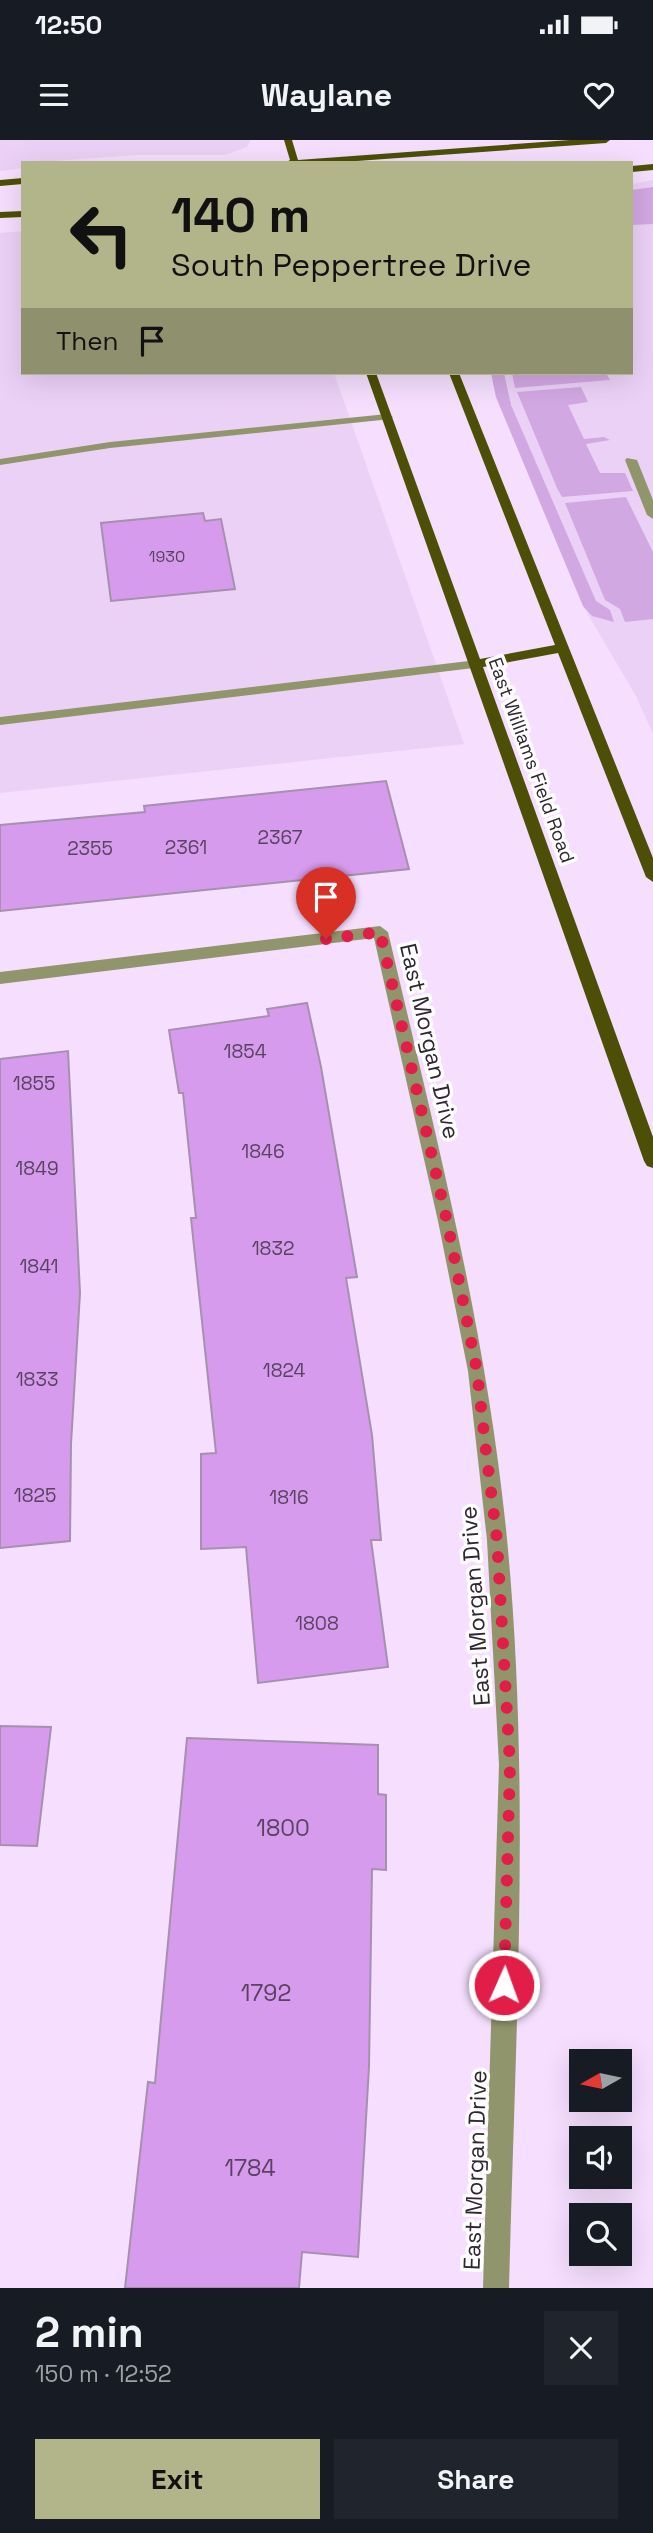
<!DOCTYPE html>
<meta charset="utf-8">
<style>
:root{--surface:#171b24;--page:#20242c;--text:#f1f3f6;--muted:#9ea1a6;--accent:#b2b48a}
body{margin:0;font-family:"Space Grotesk",sans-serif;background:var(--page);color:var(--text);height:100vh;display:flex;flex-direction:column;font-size:26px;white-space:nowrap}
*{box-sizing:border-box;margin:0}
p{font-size:23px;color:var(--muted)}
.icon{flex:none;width:38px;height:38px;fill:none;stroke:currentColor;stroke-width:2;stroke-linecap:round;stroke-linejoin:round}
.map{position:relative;height:2148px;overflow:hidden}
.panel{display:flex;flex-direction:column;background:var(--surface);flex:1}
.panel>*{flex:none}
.hud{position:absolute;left:21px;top:21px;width:612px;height:214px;border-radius:0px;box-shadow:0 7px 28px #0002;background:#b2b48a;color:#111;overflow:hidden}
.needle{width:46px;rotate:261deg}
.fabs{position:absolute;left:569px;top:1909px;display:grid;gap:14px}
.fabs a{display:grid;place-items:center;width:63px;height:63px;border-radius:0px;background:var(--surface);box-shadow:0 7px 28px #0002;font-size:35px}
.pin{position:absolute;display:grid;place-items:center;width:60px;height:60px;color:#fff;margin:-72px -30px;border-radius:50% 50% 50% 0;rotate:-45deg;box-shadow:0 0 7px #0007}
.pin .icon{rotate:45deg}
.me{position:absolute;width:77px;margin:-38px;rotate:2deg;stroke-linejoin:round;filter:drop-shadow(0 0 5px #0008)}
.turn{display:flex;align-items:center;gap:24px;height:147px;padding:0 35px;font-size:32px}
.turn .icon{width:91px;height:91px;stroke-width:2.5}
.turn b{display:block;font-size:49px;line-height:60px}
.then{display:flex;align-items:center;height:66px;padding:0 35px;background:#0003;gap:14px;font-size:26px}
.round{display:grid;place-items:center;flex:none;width:74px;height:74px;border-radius:0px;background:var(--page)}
.headline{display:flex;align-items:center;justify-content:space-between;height:119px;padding:0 35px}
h1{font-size:42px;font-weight:700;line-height:52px}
.primary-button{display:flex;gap:14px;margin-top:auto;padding:14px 35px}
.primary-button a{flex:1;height:80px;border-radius:0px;background:var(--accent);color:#111;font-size:28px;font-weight:700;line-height:80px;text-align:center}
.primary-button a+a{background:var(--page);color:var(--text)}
.status{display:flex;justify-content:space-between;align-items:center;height:49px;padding:0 35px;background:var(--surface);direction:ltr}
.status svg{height:19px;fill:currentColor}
header{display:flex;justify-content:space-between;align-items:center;height:91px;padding:0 35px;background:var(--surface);font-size:32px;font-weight:700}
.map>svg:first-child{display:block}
.built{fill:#ebd1f6}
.green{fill:#d2a8e2}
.building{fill:#d79bed;stroke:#a690ae;stroke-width:2}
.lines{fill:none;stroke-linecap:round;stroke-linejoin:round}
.minor{fill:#91956b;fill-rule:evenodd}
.major{fill:#4c4f05;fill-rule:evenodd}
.route{stroke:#e11d48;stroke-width:12;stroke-dasharray:0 21.6}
.labels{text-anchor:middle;stroke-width:7;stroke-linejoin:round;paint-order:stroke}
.far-number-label{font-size:16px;fill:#594361}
.far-street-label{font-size:19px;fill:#2f2632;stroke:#fff}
.number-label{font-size:19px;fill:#594361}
.street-label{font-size:23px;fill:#2f2632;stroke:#fff}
.near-number-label{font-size:23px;fill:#594361}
</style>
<div class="status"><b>12:50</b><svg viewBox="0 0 49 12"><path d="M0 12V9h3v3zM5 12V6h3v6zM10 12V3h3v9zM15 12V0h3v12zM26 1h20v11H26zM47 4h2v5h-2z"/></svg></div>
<header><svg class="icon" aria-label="menu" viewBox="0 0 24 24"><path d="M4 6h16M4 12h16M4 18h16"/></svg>Waylane<svg class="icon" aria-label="heart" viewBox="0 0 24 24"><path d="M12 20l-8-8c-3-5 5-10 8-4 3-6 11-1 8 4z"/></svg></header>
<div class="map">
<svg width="653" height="2148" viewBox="0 0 653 2148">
<rect width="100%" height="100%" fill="#f5defe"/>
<path class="built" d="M0,0H250V1L247,7L225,15H138L23,23V28L0,31Z
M653,40V594L636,556L583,466L496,257L491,233H632V44Z
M23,91V233H334L464,604L0,653V93Z"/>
<path class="green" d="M653,47V84L632,85V50Z
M491,233H504L511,265L596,461L610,470L614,482L592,476L583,466L496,257Z
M512,233H606L610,240L515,248Z
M581,247L588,262L568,265L584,299L604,297L610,300L586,304L600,333H625L633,351L562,357L557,348L517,252Z
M626,357L653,412V479L625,482L620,469L605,460L565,363Z"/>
<path class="building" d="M203,373L205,381L221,379L235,449L111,461L101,383Z
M386,641L409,729L0,771V685L145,672L144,666Z
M307,863L321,927L357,1137L346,1138L372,1295L381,1400H371L388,1527L258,1543L246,1407L201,1409V1314L216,1313L191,1078H196L183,953H179L169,890L269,876L267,869Z
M68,911L80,1153L71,1304L70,1401L0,1408V919Z
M0,1586L51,1587L37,1706L0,1705Z
M187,1598L378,1605V1654L386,1655V1730L372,1729L369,1927L358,2117L302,2112L299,2148H125L148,1942L155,1943Z"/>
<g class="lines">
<path class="minor" d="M387,274L393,277L391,279L110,308L0,325V319L110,302Z
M627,318L637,320L653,360V379L647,375L625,320Z
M477,520L482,521V527L0,585V577Z
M380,786L388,792C435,993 487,1192 507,1399C531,1647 515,1899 509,2148H483L499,1625L487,1400L468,1231L438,1081L374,798L0,844V832Z"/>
<path class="major" d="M284,0H292L298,20L570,0H610L606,3L329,23H285L290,20Z
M653,24V30L632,32V26Z
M23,38V44L0,46V40Z
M23,71V77L0,78V72Z
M366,233H376L480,519L555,505L449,233H459L653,718V742L646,737L558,513L483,527L653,997V1028L647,1026L644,1021Z"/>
</g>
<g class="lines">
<path class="route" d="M326,799L380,792L447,1081L477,1231L485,1303L497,1400L510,1625L504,1845"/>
</g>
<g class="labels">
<g class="far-number-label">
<text x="167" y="422">1930</text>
</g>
<g class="far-street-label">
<text transform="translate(532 620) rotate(70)" y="7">East Williams Field Road</text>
</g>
<g class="number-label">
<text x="280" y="704">2367</text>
<text x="186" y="714">2361</text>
<text x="90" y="715">2355</text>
<text x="245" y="918">1854</text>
<text x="34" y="950">1855</text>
<text x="263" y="1018">1846</text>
<text x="37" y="1035">1849</text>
<text x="273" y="1115">1832</text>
<text x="39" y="1133">1841</text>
<text x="284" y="1237">1824</text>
<text x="37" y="1246">1833</text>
<text x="35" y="1362">1825</text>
<text x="289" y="1364">1816</text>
<text x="317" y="1490">1808</text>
</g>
<g class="street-label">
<text transform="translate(430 901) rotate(77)" y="8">East Morgan Drive</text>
<text transform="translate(475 1466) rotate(-94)" y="8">East Morgan Drive</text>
<text transform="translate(475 2030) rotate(-88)" y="8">East Morgan Drive</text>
</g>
<g class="near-number-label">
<text x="283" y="1696">1800</text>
<text x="266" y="1861">1792</text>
<text x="250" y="2036">1784</text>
</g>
</g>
</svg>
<div class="fabs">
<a><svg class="needle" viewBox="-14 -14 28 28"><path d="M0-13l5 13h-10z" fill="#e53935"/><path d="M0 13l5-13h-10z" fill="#9ea1a6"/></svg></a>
<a><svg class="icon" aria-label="sound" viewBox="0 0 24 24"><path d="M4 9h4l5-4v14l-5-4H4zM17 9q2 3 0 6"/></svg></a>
<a><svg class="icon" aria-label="search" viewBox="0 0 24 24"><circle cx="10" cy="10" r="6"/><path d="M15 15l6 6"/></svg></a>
</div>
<div class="pin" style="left:326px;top:799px;background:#d93025"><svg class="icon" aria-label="arrive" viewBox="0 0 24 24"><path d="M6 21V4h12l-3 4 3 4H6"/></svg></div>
<svg class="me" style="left:504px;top:1845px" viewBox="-20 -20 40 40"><circle r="17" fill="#e11d48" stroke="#fff" stroke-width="3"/><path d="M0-11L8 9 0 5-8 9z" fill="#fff"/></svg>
<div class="hud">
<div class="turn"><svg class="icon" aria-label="left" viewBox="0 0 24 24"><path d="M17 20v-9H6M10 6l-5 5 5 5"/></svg><div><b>140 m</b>South Peppertree Drive</div></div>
<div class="then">Then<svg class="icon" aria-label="arrive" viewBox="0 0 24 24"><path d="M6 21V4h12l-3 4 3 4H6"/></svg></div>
</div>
</div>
<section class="panel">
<div class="headline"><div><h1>2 min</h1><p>150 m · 12:52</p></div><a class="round"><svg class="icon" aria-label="close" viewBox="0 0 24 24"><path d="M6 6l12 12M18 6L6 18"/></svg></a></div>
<div class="primary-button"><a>Exit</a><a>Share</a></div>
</section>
